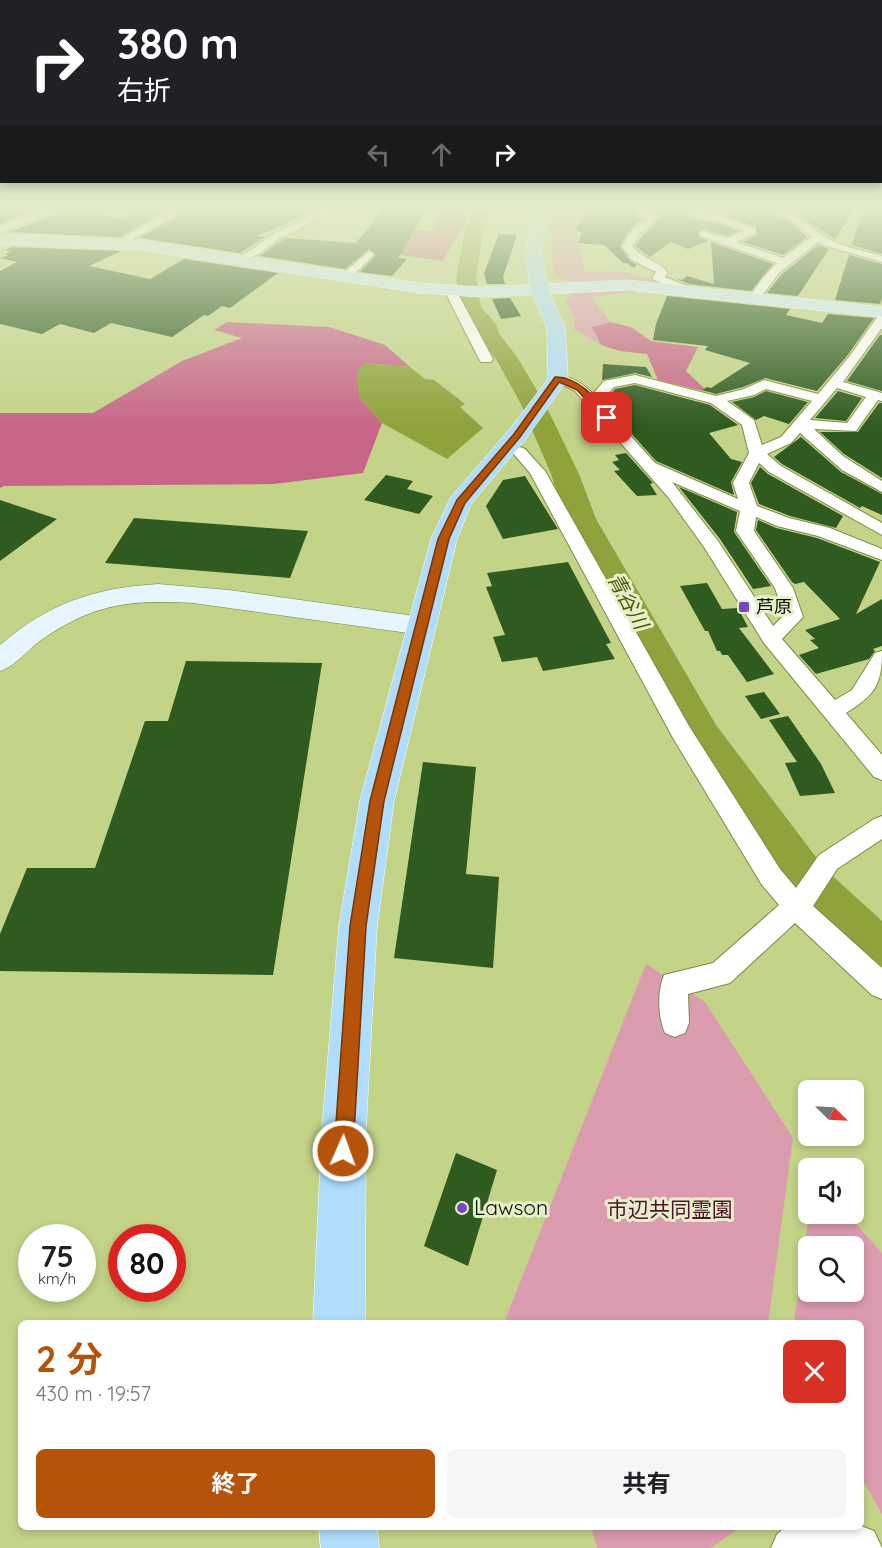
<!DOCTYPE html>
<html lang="ja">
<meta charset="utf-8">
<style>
:root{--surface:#fff;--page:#f6f6f6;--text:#202124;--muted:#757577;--accent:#b45309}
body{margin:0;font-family:Quicksand,"Noto Sans JP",sans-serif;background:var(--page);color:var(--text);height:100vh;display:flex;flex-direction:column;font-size:22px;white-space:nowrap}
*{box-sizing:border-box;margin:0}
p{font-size:20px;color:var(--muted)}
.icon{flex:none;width:33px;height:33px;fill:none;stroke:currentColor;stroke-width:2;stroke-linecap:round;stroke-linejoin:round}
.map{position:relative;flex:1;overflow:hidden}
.sheet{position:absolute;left:18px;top:1320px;width:846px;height:210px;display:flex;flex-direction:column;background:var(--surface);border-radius:9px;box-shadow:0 3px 9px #0003}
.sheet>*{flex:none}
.guide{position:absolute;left:0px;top:0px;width:882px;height:183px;box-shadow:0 3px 9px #0003;background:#202124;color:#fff;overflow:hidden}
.needle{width:39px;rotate:114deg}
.fabs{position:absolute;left:798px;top:1080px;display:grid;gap:12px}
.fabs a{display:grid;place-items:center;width:66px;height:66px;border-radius:9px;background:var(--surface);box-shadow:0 3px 9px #0003;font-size:30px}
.speed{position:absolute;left:18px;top:1224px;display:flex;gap:12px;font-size:30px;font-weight:700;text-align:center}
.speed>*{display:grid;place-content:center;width:78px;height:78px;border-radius:50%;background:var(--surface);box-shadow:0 3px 9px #0003;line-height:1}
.speed small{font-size:15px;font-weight:400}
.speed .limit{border:9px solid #d22;background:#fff;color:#111}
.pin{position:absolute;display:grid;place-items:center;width:51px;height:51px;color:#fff;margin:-26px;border-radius:12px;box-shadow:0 3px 9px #0006}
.me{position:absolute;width:66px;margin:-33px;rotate:2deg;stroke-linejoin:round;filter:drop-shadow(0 0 4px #0008)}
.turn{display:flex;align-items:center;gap:21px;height:126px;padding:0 18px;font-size:27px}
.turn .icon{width:78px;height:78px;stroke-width:2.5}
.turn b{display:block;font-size:42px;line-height:51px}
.lanes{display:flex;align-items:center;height:57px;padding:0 18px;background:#0003;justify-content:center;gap:30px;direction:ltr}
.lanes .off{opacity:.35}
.round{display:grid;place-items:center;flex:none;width:63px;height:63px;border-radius:9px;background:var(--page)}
.head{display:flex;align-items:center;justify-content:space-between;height:102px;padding:0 18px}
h1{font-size:36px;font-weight:700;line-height:45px;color:var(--accent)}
.primary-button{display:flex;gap:12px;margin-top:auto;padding:12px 18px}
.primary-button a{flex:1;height:69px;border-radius:9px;background:var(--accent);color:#fff;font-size:24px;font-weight:700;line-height:69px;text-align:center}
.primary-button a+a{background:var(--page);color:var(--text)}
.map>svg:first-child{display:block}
.green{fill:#dc9cb0;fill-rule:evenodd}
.forest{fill:#c8668a}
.water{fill:#90a23b}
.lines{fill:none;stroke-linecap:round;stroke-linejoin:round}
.river{fill:#90a23b;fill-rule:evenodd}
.building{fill:#2f5a20}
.street-casing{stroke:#7d8b42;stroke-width:2}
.secondary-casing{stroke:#7d8b42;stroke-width:1}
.primary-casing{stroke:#fff;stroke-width:1}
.highway-casing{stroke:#fff;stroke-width:1}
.street{fill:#fff;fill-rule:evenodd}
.secondary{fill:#e7f5fe;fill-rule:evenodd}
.primary{fill:#d0ebfd;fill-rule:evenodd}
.highway{fill:#b0ddfc;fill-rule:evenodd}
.route{fill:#b45309;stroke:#753606;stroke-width:1.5}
.poi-dot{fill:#7747bf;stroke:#e6efca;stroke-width:2}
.labels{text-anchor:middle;stroke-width:6;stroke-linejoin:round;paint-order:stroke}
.poi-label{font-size:18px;fill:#0b0f00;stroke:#e6efca;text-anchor:start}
.water-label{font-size:20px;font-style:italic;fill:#4c580b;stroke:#e6efca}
.near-poi-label{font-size:21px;fill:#0b0f00;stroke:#e6efca;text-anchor:start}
.near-park-label{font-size:21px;fill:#52132e;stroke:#e6efca}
</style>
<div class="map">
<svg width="882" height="1548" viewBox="0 0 882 1548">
<rect width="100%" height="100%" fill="#c3d388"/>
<path class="green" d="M554,209H583L584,214L571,232L577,233L585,271L627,272L665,284L616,281L570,282L555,276L551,250Z
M625,290H645L591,297L610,322L592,327L601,345L574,329L575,319L566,301L572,293Z
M646,964L705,1002L793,1138L768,1323H504Z
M809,1214H847L882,1253V1514L861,1477V1323H794ZM854,1246V1292H808V1246Z
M591,1527H740L711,1548H597Z"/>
<path class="forest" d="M445,209H473L443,261L372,251L371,230L432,231Z
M227,322L329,327L385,345L410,367L365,363L359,397L382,423L363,473L274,484L4,486L0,488V413H93L182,361L242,338L214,330Z
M610,322L631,327L651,341L698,347L686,371L708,392L658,380L647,354L620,351L601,345L592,327Z"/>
<path class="water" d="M365,363L410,367L425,379L434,380L465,404L460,407L483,428L447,459L382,423L359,397L357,372Z"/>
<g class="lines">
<path class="river" d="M474,209H492L483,230L476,278L481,307L496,324L500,335L517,357L545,404L579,474L596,519L716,725L825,869L882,921V972L866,966L795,895L690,745L566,519L551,474L521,404L496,359L478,336L475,325L461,308L456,278L465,230Z"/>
</g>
<path class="building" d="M7,209H45L9,219L0,224V212Z
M72,209L125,219L126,209H168L119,237L9,232Z
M190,209H320L256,236L265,237L240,253L140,238Z
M384,209H427L398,258L407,259L392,276L360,272L376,255L369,249L345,269L260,256L285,238L356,243Z
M592,209H638L636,216L642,219L631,228L620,246L630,261L637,265L633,268L627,263H623L604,245L578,243L582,232L574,230Z
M652,209H766L792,223L807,237L783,255L743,242L757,235V227L722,213L693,209L685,215L692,219L718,223L737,231L727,236L705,229L699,230L698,237L708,241L688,249L671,242L650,257L635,246L643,235L662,217L652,212Z
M784,209H855L835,239L796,214Z
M863,209H882V254L852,245Z
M499,234L517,235L503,277L505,284H487L484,273Z
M711,242L773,264L751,291L689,284L674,278L682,280L687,276L714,284Z
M818,245L829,249L798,296L767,293L781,275Z
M11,247L121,251L89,266L150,279L184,259L278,273L230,308L222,306L208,316L204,315L172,337L111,323L94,333L60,324L42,334L0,324V271L17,262L0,258L8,255L5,254L11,251L6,250Z
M849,255L882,264V298L880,304L835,300Z
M667,296L790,309L786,315L822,323L828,314L874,318L847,356L817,391L765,378L743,387L716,394L702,390L707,387L711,388L750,363L705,350L708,346L653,340L656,324Z
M510,298L521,316L501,319L492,299Z
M880,335H882V391L847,381Z
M603,364L646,367L652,377L635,373L602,380Z
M635,385L710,405L738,425L709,433L731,459L742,462L731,482L734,495L656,461L613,413L624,411L611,394L615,389Z
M766,391L808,402L789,424L764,416L756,420L732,402L754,397Z
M838,391L862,398L846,421L815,418Z
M879,403H882V478L844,454L820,432H858Z
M801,437L841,472L882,494V515L862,506L860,508L782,464L774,457Z
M626,453L653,483L650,484L657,495L637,496L614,471L620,470L612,462L619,460L615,455Z
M760,467L768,474L843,516L836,528L790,516L759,504L751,483Z
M386,475L413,481L407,489L433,496L419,514L364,500Z
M525,476L558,529L503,539L486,506L503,480Z
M679,487L737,512L734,532L771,586L753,589L720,539Z
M0,500L57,519L0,561Z
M134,518L308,531L290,578L105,563Z
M758,520L776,528L817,538L880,562L856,614L882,599V646L873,649L875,651L869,659L816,674L799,655L819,648L810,640L815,639L805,630L840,619L804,582L795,584L792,582L756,530Z
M568,562L611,643L606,644L615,659L543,671L537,657L502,662L493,637L505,635L486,587L492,586L487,573Z
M707,583L722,609L738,608L748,627L739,628L774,674L747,682L728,655H722L720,651H717L708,631H705L680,586Z
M186,661L322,663L273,975L0,971V934L27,868H95L145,721H168Z
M764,692L780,714L761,719L745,696Z
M788,716L821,764L835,793L800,796L785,763L797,762L769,720Z
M423,762L476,767L466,874L499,877L493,968L394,958Z
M456,1153L497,1170L468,1266L424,1246Z"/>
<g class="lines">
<defs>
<path id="street" d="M53,209H69L18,225L0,234V227L10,221Z
M173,209H188L122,245H114L113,243Z
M325,209H338L279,239L259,254L237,263L232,260L251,250L271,235Z
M640,209H650L649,213L660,217L641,233L632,246C642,259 663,263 668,273L665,277L692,288V292H684L654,280L652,278L656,272L632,260L622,246L633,229L647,219L638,215Z
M768,209C799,209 807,228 831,240C846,248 866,251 882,256V262L826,246L818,242L779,273L759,300H751L749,297L764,276L777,263L700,236V232L704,231L727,238L743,231L719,221L692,217L687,214C701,204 741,223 756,229V233L737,242L783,258L811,237L793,221Z
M369,251L374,254L373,256L348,280H340V276Z
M450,287L456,290L493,359L491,362H481L479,359L444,290Z
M882,315V328L843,382L882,393V401L878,400L856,431L814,429L843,456L882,481V492L842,470L800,433L791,443L767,454L781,466L882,523V535L769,472L759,463L749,483L757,506L789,518L830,528L882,549V560L818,536L777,526L756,517L754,531L793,588L803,617L782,639L835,700L852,690L875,653L882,651C882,685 875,695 846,713L882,755V780L874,777L764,643L704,547L668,497L575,391L551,379L553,376C567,373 584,384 593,394L604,381L635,375L716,396L744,389L764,380L818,394L849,357L878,316ZM635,383L711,403L742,425L749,453L733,483L738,499L655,463L600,402L614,387ZM837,388L866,397L847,423L810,420ZM766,389L812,401L781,437L762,445L754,420L727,401L754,395ZM672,482L740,511L736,531L775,588L784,615L773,626L718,541Z
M520,447L525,449L545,471L689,726L780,869L796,888L819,855L874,819L882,816V839L837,869L813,906L882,968V999L872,995L795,923L730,983L688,994L689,1023L685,1033L675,1037L665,1033C658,1017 657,991 664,975L713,963L779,905L762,885L673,738L530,473L512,452Z
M861,1526L874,1531L882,1548H771L777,1534L786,1527Z"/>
<path id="secondary" d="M158,584L229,590L422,617L431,620L435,626L431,632L422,635L193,603C131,600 96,603 44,638C28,648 18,665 0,671V645C49,603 94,588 158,584Z"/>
<path id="primary" d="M0,234L141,240L420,283L481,287L628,280L882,307V317L628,290L481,297L420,293L141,250L0,244Z"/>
<path id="highway" d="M535,209H549L541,253L549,291L565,328L568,379L525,440L471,504L457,539L394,801L377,926L366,1129L365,1323H313L322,1129L339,926L360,801L431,539L451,497L509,430L548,379L547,328L531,291L525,253Z
M319,1527H377L379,1548H321Z"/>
</defs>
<use href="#street" class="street-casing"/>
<use href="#secondary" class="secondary-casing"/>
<use href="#primary" class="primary-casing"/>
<use href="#highway" class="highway-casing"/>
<use href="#street" class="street"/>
<use href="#secondary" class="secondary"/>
<use href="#primary" class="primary"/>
<use href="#highway" class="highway"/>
</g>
<linearGradient id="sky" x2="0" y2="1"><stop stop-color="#85ada3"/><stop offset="0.49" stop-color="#e4ebc9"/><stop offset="1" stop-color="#e4ebc9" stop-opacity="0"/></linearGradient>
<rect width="882" height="426" fill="url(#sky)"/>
<path class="route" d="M555,377C579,376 598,401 612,418L604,420L577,390L559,382L520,437L465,503L449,539L384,801L366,926L353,1151L350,1158L343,1160L337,1158L334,1151L350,926L370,801L438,539L457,500L514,434Z"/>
<g class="poi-dot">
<rect x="738" y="601" width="12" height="12" rx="3"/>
<circle cx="462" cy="1208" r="6"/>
</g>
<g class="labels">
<g class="poi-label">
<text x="756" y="613">芦原</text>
</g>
<g class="water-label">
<text transform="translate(628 601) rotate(61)" y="7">青谷川</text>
</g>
<g class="near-poi-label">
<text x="474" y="1215">Lawson</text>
</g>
<g class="near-park-label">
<text x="670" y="1217">市辺共同霊園</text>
</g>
</g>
</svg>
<div class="fabs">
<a><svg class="needle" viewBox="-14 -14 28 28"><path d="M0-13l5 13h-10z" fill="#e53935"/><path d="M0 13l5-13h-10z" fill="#757577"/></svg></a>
<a><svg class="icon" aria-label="sound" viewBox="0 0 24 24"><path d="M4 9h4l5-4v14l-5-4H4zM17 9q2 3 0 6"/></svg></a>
<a><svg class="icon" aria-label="search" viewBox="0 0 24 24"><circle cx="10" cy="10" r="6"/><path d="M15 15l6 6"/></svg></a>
</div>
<div class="speed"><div>75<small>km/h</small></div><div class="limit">80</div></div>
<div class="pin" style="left:607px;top:418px;background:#d93025"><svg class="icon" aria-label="arrive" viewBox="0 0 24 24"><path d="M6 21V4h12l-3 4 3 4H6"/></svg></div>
<svg class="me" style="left:343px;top:1151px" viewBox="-20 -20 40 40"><circle r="17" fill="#b45309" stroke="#fff" stroke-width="3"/><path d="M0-11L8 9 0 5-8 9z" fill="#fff"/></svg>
<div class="guide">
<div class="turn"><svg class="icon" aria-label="right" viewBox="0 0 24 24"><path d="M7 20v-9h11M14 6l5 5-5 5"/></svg><div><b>380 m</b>右折</div></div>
<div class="lanes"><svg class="icon off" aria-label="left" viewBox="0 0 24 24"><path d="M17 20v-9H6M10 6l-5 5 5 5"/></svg><svg class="icon off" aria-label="ahead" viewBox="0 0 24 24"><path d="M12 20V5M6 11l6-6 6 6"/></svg><svg class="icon" aria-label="right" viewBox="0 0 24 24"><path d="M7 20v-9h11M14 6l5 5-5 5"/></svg></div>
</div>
<section class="sheet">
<div class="head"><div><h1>2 分</h1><p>430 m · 19:57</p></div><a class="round" style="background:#d93025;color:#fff"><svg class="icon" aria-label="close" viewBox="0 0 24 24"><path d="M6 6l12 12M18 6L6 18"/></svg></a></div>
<div class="primary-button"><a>終了</a><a>共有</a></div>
</section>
</div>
